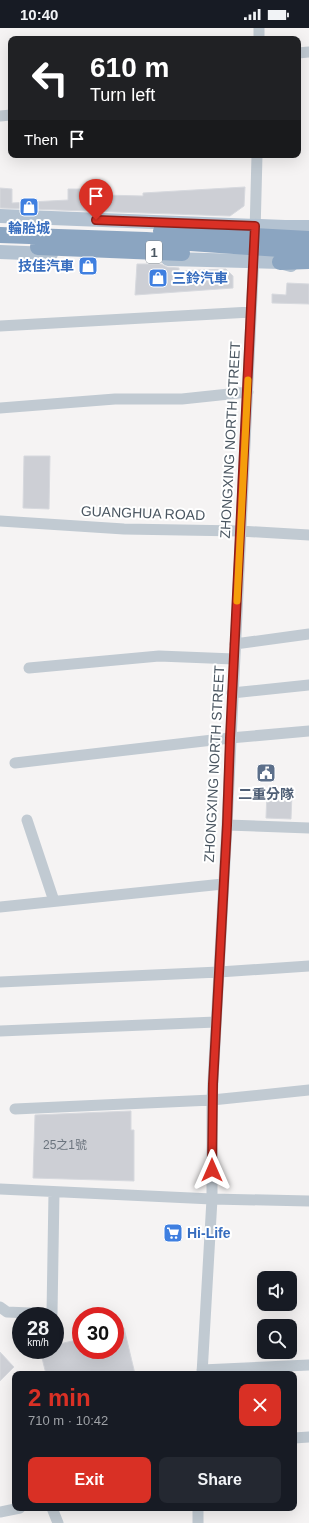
<!DOCTYPE html>
<meta charset="utf-8">
<style>
:root{--surface:#171b24;--page:#242831;--text:#f1f3f6;--muted:#9ea1a6;--accent:#d93025}
body{margin:0;font-family:Arial,"Noto Sans TC",sans-serif;background:var(--page);color:var(--text);height:100vh;display:flex;flex-direction:column;font-size:15px;white-space:nowrap}
*{box-sizing:border-box;margin:0}
p{font-size:13px;color:var(--muted)}
.icon{flex:none;width:22px;height:22px;fill:none;stroke:currentColor;stroke-width:2;stroke-linecap:round;stroke-linejoin:round}
.map{position:relative;flex:1;overflow:hidden}
.details{position:absolute;left:12px;top:1343px;width:285px;height:140px;display:flex;flex-direction:column;background:var(--surface);border-radius:8px;box-shadow:0 4px 16px #0002}
.details>*{flex:none}
.banner{position:absolute;left:8px;top:8px;width:293px;height:122px;border-radius:8px;box-shadow:0 4px 16px #0002;background:#202124;color:#fff;overflow:hidden}
.controls{position:absolute;left:257px;top:1243px;display:grid;gap:8px}
.controls a{display:grid;place-items:center;width:40px;height:40px;border-radius:8px;background:var(--surface);box-shadow:0 4px 16px #0002;font-size:20px}
.speed{position:absolute;left:12px;top:1279px;display:flex;gap:8px;font-size:20px;font-weight:700;text-align:center}
.speed>*{display:grid;place-content:center;width:52px;height:52px;border-radius:50%;background:var(--surface);box-shadow:0 4px 16px #0002;line-height:1}
.speed small{font-size:10px;font-weight:400}
.speed .limit{border:6px solid #d22;background:#fff;color:#111}
.pin{position:absolute;display:grid;place-items:center;width:34px;height:34px;color:#fff;margin:-41px -17px;border-radius:50% 50% 50% 0;rotate:-45deg;box-shadow:0 0 4px #0007}
.pin .icon{rotate:45deg}
.me{position:absolute;width:44px;margin:-22px;rotate:0deg;stroke-linejoin:round;filter:drop-shadow(0 0 3px #0008)}
.turn{display:flex;align-items:center;gap:14px;height:84px;padding:0 16px;font-size:18px}
.turn .icon{width:52px;height:52px;stroke-width:2.5}
.turn b{display:block;font-size:28px;line-height:34px}
.then{display:flex;align-items:center;height:38px;padding:0 16px;background:#0003;gap:8px;font-size:15px}
.round{display:grid;place-items:center;flex:none;width:42px;height:42px;border-radius:8px;background:var(--page)}
.overview{display:flex;align-items:center;justify-content:space-between;height:68px;padding:0 16px}
h1{font-size:24px;font-weight:600;line-height:30px;color:var(--accent)}
.action{display:flex;gap:8px;margin-top:auto;padding:8px 16px}
.action a{flex:1;height:46px;border-radius:8px;background:var(--accent);color:#fff;font-size:16px;font-weight:600;line-height:46px;text-align:center}
.action a+a{background:var(--page);color:var(--text)}
.status{display:flex;justify-content:space-between;align-items:center;height:28px;padding:0 20px;background:var(--surface);direction:ltr}
.status svg{height:11px;fill:currentColor}
.map>svg:first-child{display:block}
.building{fill:#cdcfd5;stroke:#d7d9de}
.lines{fill:none;stroke-linecap:round;stroke-linejoin:round}
.minor{stroke:#c1cad2;stroke-width:11}
.major{stroke:#b3c2d1;stroke-width:14}
.highway{stroke:#8ba5c1;stroke-width:16}
.route-casing{stroke:#8d1f18;stroke-width:10}
.route{stroke:#d93025;stroke-width:7}
.slow{stroke:#f59e0b;stroke-width:7}
.labels{text-anchor:middle;stroke-width:4;stroke-linejoin:round;paint-order:stroke}
.number-label{font-size:12px;fill:#6b747e}
.shield{fill:#fff;stroke:#808990;stroke-width:1}
.shield-label{font-size:13px;font-weight:bold;fill:#4a5661}
.shop-label{font-size:14px;font-weight:bold;fill:#366cbe;stroke:#fff;text-anchor:start}
.street-label{font-size:14px;fill:#4a5661;stroke:#fff}
.service-label{font-size:14px;font-weight:bold;fill:#4e5e75;stroke:#fff}
</style>
<div class="status"><b>10:40</b><svg viewBox="0 0 49 12"><path d="M0 12V9h3v3zM5 12V6h3v6zM10 12V3h3v9zM15 12V0h3v12zM26 1h20v11H26zM47 4h2v5h-2z"/></svg></div>
<div class="map">
<svg width="309" height="1495" viewBox="0 0 309 1495">
<rect width="100%" height="100%" fill="#f5f3f3"/>
<path class="building" d="M245,159L244,178L230,188L0,180V160L12,161V175L68,172V161H103V167L143,168V165Z
M137,236H161L167,239L179,240V243L226,241L233,248V260L135,267Z
M287,255L309,256V276L272,275V266L286,267Z
M24,428H50L49,481L23,480Z
M267,764L292,765L291,791L266,790Z
M131,1083V1102H134V1153L33,1150L35,1087Z
M124,1300L135,1346H46L40,1322H55V1317L81,1311V1322H115V1303Z
M0,1324L14,1339L0,1353Z"/>
<g class="lines">
<path class="minor" d="M259,11V0
M298,25L309,24
M0,88L11,87
M255,205L257,127
M0,298L251,284
M0,380L115,371H182L248,364
M0,493L124,501L240,503L309,507
M235,616L309,606
M29,640L159,628L234,631
M232,665L309,657
M15,735L230,710L309,703
M27,792L54,873
M227,797L309,800
M0,879L223,856
M0,954L219,944L309,938
M0,1003L216,994
M15,1081L212,1072L309,1062
M0,1161L212,1171L309,1173
M0,1279L7,1284L52,1286L54,1164
M202,1342L309,1337
M202,1346L212,1171V1072L227,797L254,226
M294,1410L309,1409
M52,1480L58,1495
M0,1484L20,1480
M198,1495V1480"/>
<path class="major" d="M0,188L285,199H309
M0,224L51,226
M168,231L280,234L291,237"/>
<path class="highway" d="M161,203L309,211
M0,207L146,212L309,223
M38,219L182,225
M280,234L309,233"/>
</g>
<g class="lines">
<defs>
<path id="route" d="M96,192L255,198L230,710L227,797L213,1056L212,1142"/>
</defs>
<use href="#route" class="route-casing"/>
<use href="#route" class="route"/>
<path class="slow" d="M237,573L248,352"/>
</g>
<defs>
<symbol id="shop-square" viewBox="-11 -11 22 22"><rect x="-9" y="-9" width="18" height="18" rx="4" fill="#3f7fe0" stroke="#fff"/><path d="M-5-2.5h2.3a2.7 3.5 0 0 1 5.4 0H5L5.5 6h-11ZM-1.5-2.5h3a1.5 2.3 0 0 0-3 0Z" fill="#fff"/></symbol>
<symbol id="civic-square" viewBox="-11 -11 22 22"><rect x="-9" y="-9" width="18" height="18" rx="4" fill="#5c6f8a" stroke="#fff"/><path d="M-.6-6.5H3V-4.5H.6V-3L4-1V1h2V6H-6V1h2V-1L-.6-3ZM-1.2 2.5V6h2.4V2.5Z" fill="#fff"/></symbol>
<symbol id="supermarket-square" viewBox="-11 -11 22 22"><rect x="-9" y="-9" width="18" height="18" rx="4" fill="#3f7fe0" stroke="#fff"/><path d="M-6-5.5h2.5l.6 2H6L4.5 2H-2.5L-4.4-4H-6ZM-1.5 3.2a1.3 1.3 0 1 0 .1 0ZM3 3.2a1.3 1.3 0 1 0 .1 0Z" fill="#fff"/></symbol>
</defs>
<g fill-rule="evenodd">
<use href="#shop-square" x="18" y="168" width="22" height="22"/>
<use href="#shop-square" x="77" y="227" width="22" height="22"/>
<use href="#shop-square" x="147" y="239" width="22" height="22"/>
<use href="#civic-square" x="255" y="734" width="22" height="22"/>
<use href="#supermarket-square" x="162" y="1194" width="22" height="22"/>
</g>
<g class="labels">
<g class="number-label">
<text x="65" y="1121">25之1號</text>
</g>
<rect class="shield" x="146" y="213" width="16" height="22" rx="3"/>
<g class="shield-label">
<text x="154" y="229">1</text>
</g>
<g class="shop-label">
<text x="29" y="205" text-anchor="middle">輪胎城</text>
<text x="74" y="243" text-anchor="end">技佳汽車</text>
<text x="172" y="255">三鈴汽車</text>
<text x="187" y="1210">Hi-Life</text>
</g>
<g class="street-label">
<text transform="translate(230 412) rotate(-87)" y="5">ZHONGXING NORTH STREET</text>
<text transform="translate(143 485) rotate(2)" y="5">GUANGHUA ROAD</text>
<text transform="translate(214 736) rotate(-87)" y="5">ZHONGXING NORTH STREET</text>
</g>
<g class="service-label">
<text x="266" y="771">二重分隊</text>
</g>
</g>
</svg>
<div class="controls">
<a><svg class="icon" aria-label="sound" viewBox="0 0 24 24"><path d="M4 9h4l5-4v14l-5-4H4zM17 9q2 3 0 6"/></svg></a>
<a><svg class="icon" aria-label="search" viewBox="0 0 24 24"><circle cx="10" cy="10" r="6"/><path d="M15 15l6 6"/></svg></a>
</div>
<div class="speed"><div>28<small>km/h</small></div><div class="limit">30</div></div>
<div class="pin" style="left:96px;top:192px;background:#d93025"><svg class="icon" aria-label="arrive" viewBox="0 0 24 24"><path d="M6 21V4h12l-3 4 3 4H6"/></svg></div>
<svg class="me" style="left:212px;top:1142px" viewBox="-20 -20 40 40"><path d="M0-17L14 15 0 8-14 15z" fill="#d93025" stroke="#fff" stroke-width="4"/></svg>
<div class="banner">
<div class="turn"><svg class="icon" aria-label="left" viewBox="0 0 24 24"><path d="M17 20v-9H6M10 6l-5 5 5 5"/></svg><div><b>610 m</b>Turn left</div></div>
<div class="then">Then<svg class="icon" aria-label="arrive" viewBox="0 0 24 24"><path d="M6 21V4h12l-3 4 3 4H6"/></svg></div>
</div>
<section class="details">
<div class="overview"><div><h1>2 min</h1><p>710 m · 10:42</p></div><a class="round" style="background:#d93025;color:#fff"><svg class="icon" aria-label="close" viewBox="0 0 24 24"><path d="M6 6l12 12M18 6L6 18"/></svg></a></div>
<div class="action"><a>Exit</a><a>Share</a></div>
</section>
</div>
